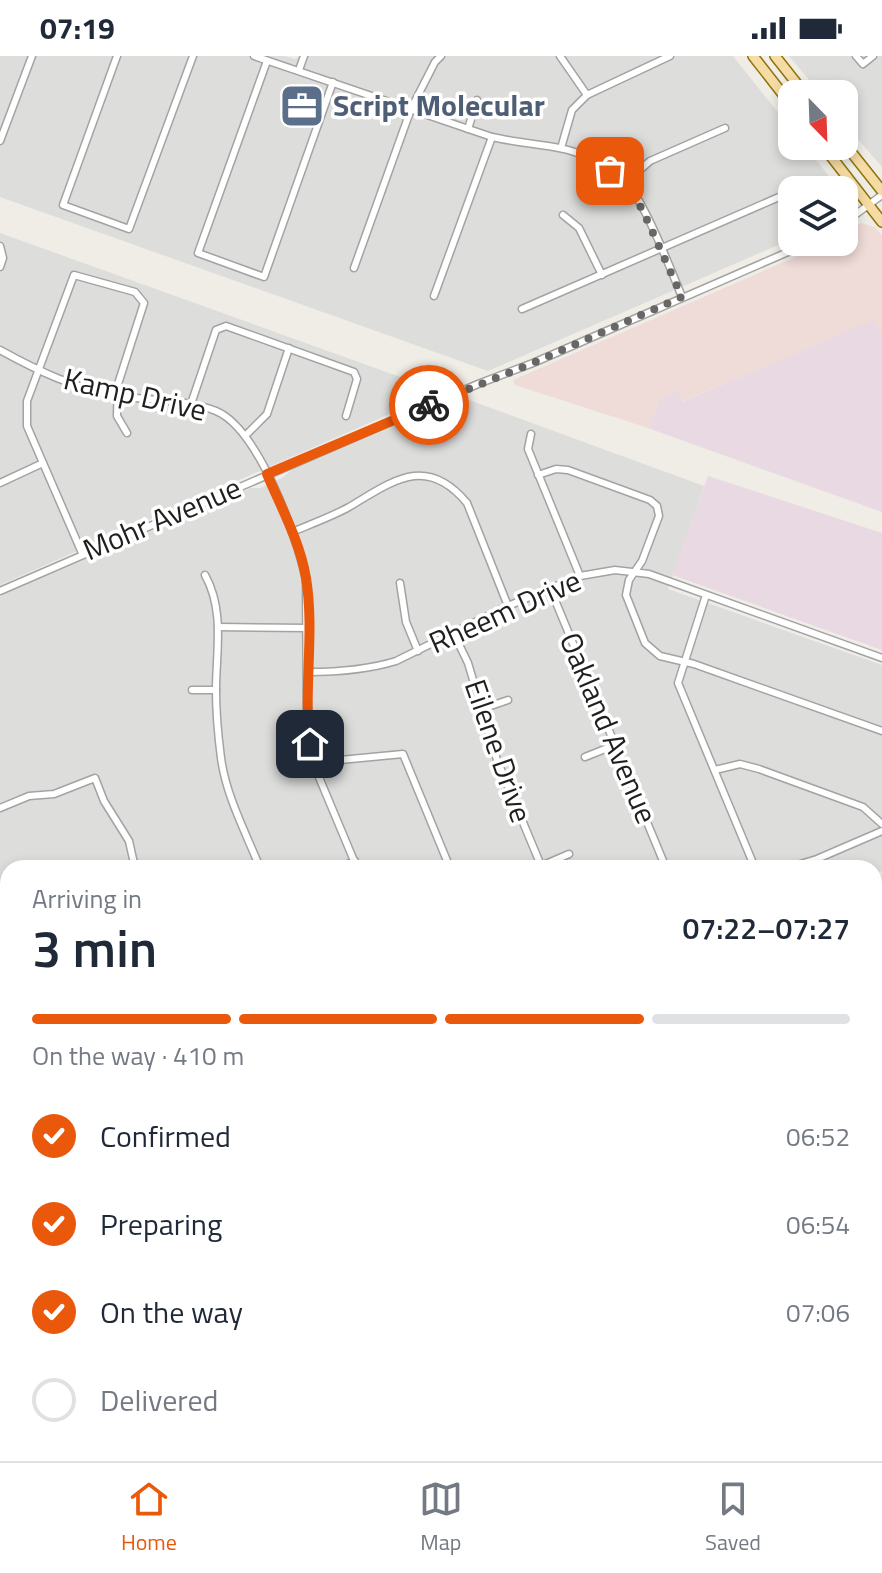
<!DOCTYPE html>
<meta charset="utf-8">
<style>
body{margin:0;font-family:"Titillium Web",sans-serif;background:#f6f6f7;color:#1f2937;height:100vh;display:flex;flex-direction:column;font-size:30px;white-space:nowrap}
*{box-sizing:border-box;margin:0}
p{font-size:26px;color:#747a83}
.icon{flex:none;width:44px;height:44px;fill:none;stroke:currentColor;stroke-width:2;stroke-linecap:round;stroke-linejoin:round}
.map{position:relative;flex:1;overflow:hidden}
.sheet{position:absolute;left:0px;top:804px;width:882px;height:602px;display:flex;flex-direction:column;background:#fff;border-radius:24px 24px 0 0;box-shadow:0 4px 12px #0003}
.sheet>*{flex:none}
.needle{width:52px;rotate:157deg}
.buttons{position:absolute;left:778px;top:24px;display:grid;gap:16px}
.buttons a{display:grid;place-items:center;width:80px;height:80px;border-radius:16px;background:#fff;box-shadow:0 4px 12px #0003;font-size:40px}
.pin{position:absolute;display:grid;place-items:center;width:68px;height:68px;color:#fff;margin:-34px;border-radius:16px;box-shadow:0 4px 12px #0006}
.courier{position:absolute;display:grid;place-items:center;width:80px;height:80px;margin:-40px;border:6px solid #ea580c;border-radius:50%;background:#fff;color:#222;box-shadow:0 2px 10px #0007}
.summary em{font-style:normal;font-weight:600}
.summary div{display:flex;flex-direction:column-reverse}
.summary{display:flex;align-items:center;justify-content:space-between;height:136px;padding:0 32px}
h1{font-size:52px;font-weight:600;line-height:60px}
.bar{display:grid;grid-template-columns:repeat(4,1fr);gap:12px 8px;align-content:center;height:96px;padding:0 32px}
.bar i{height:10px;border-radius:6px;background:#e0e1e3}
.bar .active{background:#ea580c}
.bar p{grid-column:span 4}
ol{padding:0 32px;list-style:none}
li{display:flex;align-items:center;gap:24px;height:88px}
li p{margin-inline-start:auto}
li .icon{padding:8px;border-radius:50%;background:#ea580c;color:#fff;stroke-width:4}
li:last-child{color:#747a83}
li i{width:44px;height:44px;border:4px solid #e0e1e3;border-radius:50%}
.status{display:flex;justify-content:space-between;align-items:center;height:56px;padding:0 40px;background:#fff;direction:ltr}
.status svg{height:22px;fill:currentColor}
.tab-bar{display:flex;justify-content:space-around;align-items:center;height:112px;border-top:2px solid #e0e1e3;background:#fff;font-size:22px;color:#747a83}
.tab-bar a{display:grid;justify-items:center;gap:4px}
.tab-bar .active{color:#ea580c}
.map>svg:first-child{display:block}
</style>
<div class="status"><b>07:19</b><svg viewBox="0 0 49 12"><path d="M0 12V9h3v3zM5 12V6h3v6zM10 12V3h3v9zM15 12V0h3v12zM26 1h20v11H26zM47 4h2v5h-2z"/></svg></div>
<div class="map">
<svg width="882" height="1405" viewBox="0 0 882 1405">
<rect width="100%" height="100%" fill="#efede6"/>
<!-- residential -->
<g fill="#dddddc">
<polygon points="0,0 285,0 295,3 300,0 733,0 792,74 792,90 805,90 840,134 792,134 792,183 488,315 0,141"/>
<polygon points="789,0 882,0 882,111 844,67 844,38 821,38"/>
<polygon points="0,177 403,322 394,356 0,529"/>
<polygon points="461,341 704,430 668,533 882,609 882,815 874,818 874,812 8,812 8,1398 630,1398 628,1405 0,1405 0,540 251,432 260,432 282,422 293,413"/>
<polygon points="882,1022 882,1372 874,1379 874,1031"/>
<polygon points="664,1398 855,1398 848,1405 662,1405"/>
</g>
<!-- commercial -->
<polygon fill="#efdbd7" points="861,167 875,171 882,180 882,277 872,265 681,346 677,336 660,343 648,372 515,329 513,324 830,186 844,186 844,178"/>
<!-- industrial -->
<g fill="#e8d9e3">
<polygon points="873,264 882,277 882,456 648,372 660,343 677,335 682,346"/>
<polygon points="708,420 882,477 882,594 672,519"/>
</g>
<g fill="none" stroke-linecap="round" stroke-linejoin="round">
<!-- street casing -->
<g stroke="#a3a3a3" stroke-width="9">
<g id="street">
<polyline points="117,0 63,149 129,173 193,0"/>
<path d="M 254,0 L 492,81 C 514,86 537,88 559,92 C 581,96 609,109 625,125 C 644,144 671,214 682,241"/>
<polyline points="560,0 587,39"/>
<polyline points="856,0 863,8 873,0"/>
<polyline points="267,5 198,197 264,221 333,26"/>
<polyline points="299,14 304,0"/>
<polyline points="468,73 477,44"/>
<polyline points="0,85 32,0"/>
<polyline points="561,92 572,54 587,39 670,0"/>
<polyline points="626,126 650,105 725,72"/>
<polyline points="563,159 579,172 602,219"/>
<polyline points="844,167 882,139"/>
<polyline points="0,190 3,202 0,211"/>
<polyline points="354,212 411,53 435,6 441,0"/>
<polyline points="434,240 492,81"/>
<polyline points="522,253 779,141"/>
<path d="M 0,294 C 38,315 76,333 119,340 C 151,345 186,343 216,355 C 259,373 297,481 306,524 L 307,662 L 310,688 L 316,714 L 357,812"/>
<polyline points="191,348 216,274 226,270 354,316 357,323 346,360"/>
<polyline points="531,378 528,393 580,520"/>
<polyline points="246,379 267,358 289,292"/>
<polyline points="538,419 556,413 568,414 650,444 657,450 659,460 642,505 629,524 626,539 645,587 660,600 694,608 882,675"/>
<polyline points="0,427 43,407"/>
<path d="M 292,476 C 311,468 331,461 349,451 C 393,425 426,398 467,447 L 508,550"/>
<polyline points="82,497 27,370 27,345 74,219 135,236 144,247 118,328 117,360 127,377"/>
<path d="M 205,519 C 225,555 216,595 216,634 C 216,656 218,679 221,702 C 226,740 246,777 260,812"/>
<polyline points="400,527 406,566 418,595"/>
<polyline points="550,532 666,812"/>
<polyline points="0,535 478,328 533,307 811,186"/>
<polyline points="706,539 678,627 755,812"/>
<polyline points="218,571 308,572"/>
<polyline points="454,578 468,607 497,704 542,812"/>
<path d="M 308,616 C 339,616 367,614 396,605 L 508,550 L 580,520 L 615,514 L 649,518 L 882,602"/>
<polyline points="192,634 216,634"/>
<polyline points="482,653 508,644"/>
<polyline points="585,701 615,689"/>
<polyline points="316,714 340,704 403,698 450,812"/>
<polyline points="715,714 740,708 759,713 863,751 882,768"/>
<polyline points="0,752 29,740 54,738 95,722 104,745 129,785 135,812"/>
<polyline points="541,810 569,798"/>
<polyline points="338,812 355,805"/>
<polyline points="787,812 817,803 882,775"/>
<polyline points="0,956 8,955"/>
<polyline points="874,1254 882,1273"/>
<polyline points="0,1374 8,1370"/>
<polyline points="0,1394 4,1405"/>
<polyline points="402,1398 405,1405"/>
<polyline points="483,1398 484,1405"/>
<polyline points="260,1405 276,1398"/>
<polyline points="580,1405 582,1398"/>
<polyline points="783,1405 798,1398"/>
</g>
</g>
<!-- secondary casing -->
<g stroke="#5a700d" stroke-width="11">
<g id="secondary">
<polyline points="874,996 882,989"/>
<polyline points="874,1020 882,1011"/>
<polyline points="637,1405 639,1398"/>
<polyline points="654,1405 656,1398"/>
<polyline points="712,1405 714,1398"/>
</g>
</g>
<!-- primary casing -->
<g stroke="#90740b" stroke-width="12">
<g id="primary">
<polyline points="753,0 792,50"/>
<polyline points="775,0 805,38"/>
<polyline points="844,87 882,135"/>
<polyline points="823,90 882,166"/>
</g>
</g>
<!-- street -->
<use href="#street" stroke="#fff" stroke-width="6"/>
<!-- secondary -->
<use href="#secondary" stroke="#ecf5bf" stroke-width="8"/>
<!-- primary -->
<use href="#primary" stroke="#f5dca5" stroke-width="9"/>
</g>
<g fill="none" stroke-linecap="round" stroke-linejoin="round">
<!-- done -->
<polyline stroke="#686765" stroke-width="8" stroke-dasharray="0 14.4" points="429,349 533,307 682,241 643,155 626,126 610,115"/>
<!-- route -->
<path stroke="#ea580c" stroke-width="10" d="M 310,688 C 303,634 315,577 306,522 C 300,486 281,451 267,418 L 429,349"/>
</g>
<!-- icons -->
<defs>
<g id="office-square" transform="scale(2.3)"><rect x="-9" y="-9" width="18" height="18" rx="4" fill="#5c6f8a" stroke="#fff"/><path d="M-6-3h4V-5.5h4V-3h4V5H-6ZM-1-4.5V-3h2v-1.5ZM-6 0V1H6V0Z" fill="#fff"/></g>
</defs>
<g fill-rule="evenodd">
<use href="#office-square" x="302" y="50"/>
</g>
<g text-anchor="middle" stroke-width="7" stroke-linejoin="round" paint-order="stroke">
<!-- service labels -->
<g font-size="30" font-weight="bold" fill="#4e5e75" stroke="#fff" text-anchor="start">
<text x="333" y="60">Script Molecular</text>
</g>
<!-- street labels -->
<g font-size="30" fill="#1f1f1f" stroke="#fff">
<text transform="translate(135 339) rotate(13)" y="10">Kamp Drive</text>
<text transform="translate(162 463) rotate(-23)" y="10">Mohr Avenue</text>
<text transform="translate(505 556) rotate(-24)" y="10">Rheem Drive</text>
<text transform="translate(608 672) rotate(67)" y="10">Oakland Avenue</text>
<text transform="translate(498 695) rotate(71)" y="10">Eilene Drive</text>
</g>
</g>
</svg>
<div class="buttons">
<a><svg class="needle" viewBox="-14 -14 28 28"><path d="M0-13l5 13h-10z" fill="#e53935"/><path d="M0 13l5-13h-10z" fill="#747a83"/></svg></a>
<a><svg class="icon" aria-label="layers" viewBox="0 0 24 24"><path d="M12 4l9 5-9 5-9-5zM3 14l9 5 9-5"/></svg></a>
</div>
<div class="pin" style="left:610px;top:115px;background:#ea580c"><svg class="icon" aria-label="bag" viewBox="0 0 24 24"><path d="M5 8h14l-1 12H6zM9 8a3 3 0 0 1 6 0"/></svg></div>
<div class="pin" style="left:310px;top:688px;background:#1f2937"><svg class="icon" aria-label="home" viewBox="0 0 24 24"><path d="M3 11l9-7 9 7M6 9v11h12V9"/></svg></div>
<div class="courier" style="left:429px;top:349px"><svg class="icon" aria-label="bike" viewBox="0 0 24 24"><circle cx="6" cy="16" r="4"/><circle cx="18" cy="16" r="4"/><path d="M6 16l4-8h5l3 8M10 8l3 8H6M13 5h3"/></svg></div>
<section class="sheet">
<div class="summary"><div><h1>3 min</h1><p>Arriving in</p></div><em>07:22–07:27</em></div>
<div class="bar"><i class="active"></i><i class="active"></i><i class="active"></i><i></i><p>On the way · 410 m</p></div>
<ol>
<li><svg class="icon" aria-label="check" viewBox="0 0 24 24"><path d="M5 12l5 5 9-10"/></svg>Confirmed<p>06:52</p></li>
<li><svg class="icon" aria-label="check" viewBox="0 0 24 24"><path d="M5 12l5 5 9-10"/></svg>Preparing<p>06:54</p></li>
<li><svg class="icon" aria-label="check" viewBox="0 0 24 24"><path d="M5 12l5 5 9-10"/></svg>On the way<p>07:06</p></li>
<li><i></i>Delivered</li>
</ol>
</section>
</div>
<nav class="tab-bar">
<a class="active"><svg class="icon" aria-label="home" viewBox="0 0 24 24"><path d="M3 11l9-7 9 7M6 9v11h12V9"/></svg>Home</a>
<a><svg class="icon" aria-label="map" viewBox="0 0 24 24"><path d="M3 6l6-2 6 2 6-2v14l-6 2-6-2-6 2zM9 4v14M15 6v14"/></svg>Map</a>
<a><svg class="icon" aria-label="saved" viewBox="0 0 24 24"><path d="M7 4h10v16l-5-4-5 4z"/></svg>Saved</a>
</nav>
